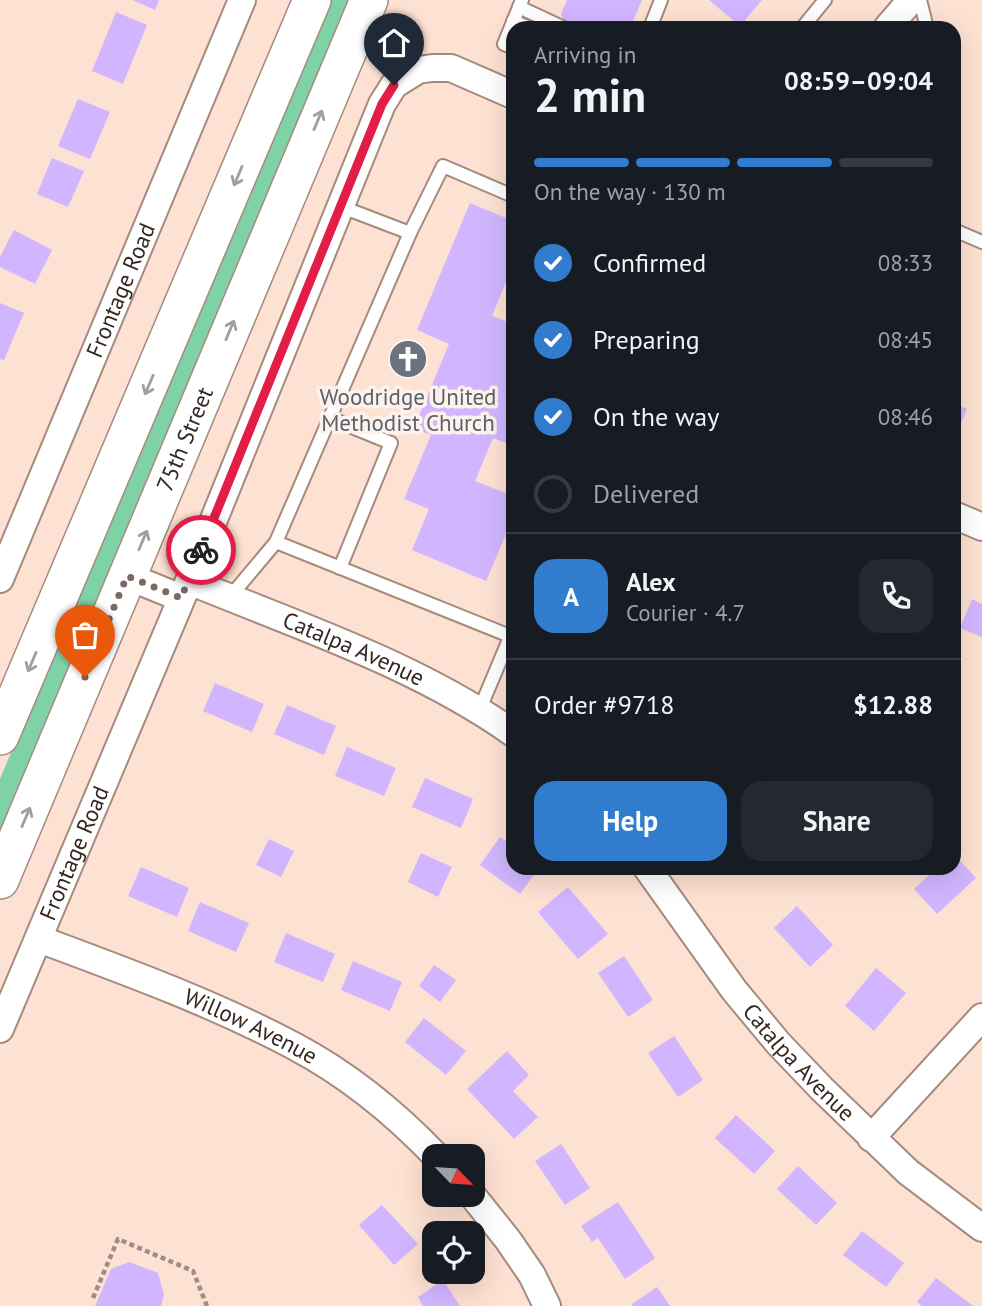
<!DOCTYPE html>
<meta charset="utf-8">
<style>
body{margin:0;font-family:"PT Sans",sans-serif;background:#242831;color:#f1f3f6;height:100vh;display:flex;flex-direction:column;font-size:26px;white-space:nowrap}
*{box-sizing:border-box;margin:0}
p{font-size:23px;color:#9ea1a6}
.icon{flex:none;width:38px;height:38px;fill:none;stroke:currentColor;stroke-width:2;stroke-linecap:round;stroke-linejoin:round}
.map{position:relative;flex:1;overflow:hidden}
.sheet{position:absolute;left:506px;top:21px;width:455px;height:854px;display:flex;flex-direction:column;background:#171b24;border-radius:21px;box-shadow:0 7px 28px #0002}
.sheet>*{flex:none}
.needle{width:46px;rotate:115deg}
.fabs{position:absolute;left:422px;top:1144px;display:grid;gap:14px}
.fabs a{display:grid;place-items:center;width:63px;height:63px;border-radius:14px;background:#171b24;box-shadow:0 7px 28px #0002;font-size:35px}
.pin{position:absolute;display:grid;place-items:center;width:60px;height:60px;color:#fff;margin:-72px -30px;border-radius:50% 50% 50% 0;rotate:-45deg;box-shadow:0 0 7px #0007}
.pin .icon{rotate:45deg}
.courier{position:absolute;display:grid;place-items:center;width:70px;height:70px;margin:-35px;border:5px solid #e11d48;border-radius:50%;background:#fff;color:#222;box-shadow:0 2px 9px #0007}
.overview em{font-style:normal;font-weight:700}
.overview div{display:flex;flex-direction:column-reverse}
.overview{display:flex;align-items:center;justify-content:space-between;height:119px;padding:0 28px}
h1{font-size:46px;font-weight:700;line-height:52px}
.bar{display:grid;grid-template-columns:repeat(4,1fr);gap:10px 7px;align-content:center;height:84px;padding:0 28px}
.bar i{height:9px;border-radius:5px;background:#363941}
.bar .active{background:#317ccd}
.bar p{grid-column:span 4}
.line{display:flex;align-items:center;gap:18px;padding:0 28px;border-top:2px solid #363941}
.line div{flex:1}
.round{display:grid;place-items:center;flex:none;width:74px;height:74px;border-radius:21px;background:#242831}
ol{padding:0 28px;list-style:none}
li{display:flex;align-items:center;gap:21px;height:77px}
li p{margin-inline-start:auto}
li .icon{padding:7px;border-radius:50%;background:#317ccd;color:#fff;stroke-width:4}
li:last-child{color:#9ea1a6}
li i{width:38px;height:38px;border:4px solid #363941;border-radius:50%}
.primary-button{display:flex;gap:14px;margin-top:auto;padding:14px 28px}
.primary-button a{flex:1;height:80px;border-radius:21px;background:#317ccd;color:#fff;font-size:28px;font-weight:700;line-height:80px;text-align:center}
.primary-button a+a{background:#242831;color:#f1f3f6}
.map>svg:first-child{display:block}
</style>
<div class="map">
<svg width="982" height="1306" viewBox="0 0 982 1306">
<rect width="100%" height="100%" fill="#fde1d2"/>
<!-- green -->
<polygon fill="#7fd1a6" points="326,0 350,0 0,837 0,779"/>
<!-- building -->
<g fill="#d1b6ff">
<polygon points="133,0 159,0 155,10"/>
<polygon points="567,0 642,0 630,28 570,28 566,26 561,14"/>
<polygon points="709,0 762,0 740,26"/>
<polygon points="116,12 147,25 123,84 92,71"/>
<polygon points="78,99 110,112 90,159 58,146"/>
<polygon points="52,158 84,171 68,207 37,194"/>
<polygon points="470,203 513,221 513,265 492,316 513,324 513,446 493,438 475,481 513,496 513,518 486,581 412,550 429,509 404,499 431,435 414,428 449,344 417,330"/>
<polygon points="14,230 52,250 35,284 0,267 0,257"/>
<polygon points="0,303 24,313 4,360 0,359"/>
<polygon points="954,403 967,409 954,440"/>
<polygon points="972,599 982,604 982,637 960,628"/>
<polygon points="215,683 264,704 252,732 203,711"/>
<polygon points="287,705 336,726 324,755 274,734"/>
<polygon points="347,747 396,768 384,796 335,776"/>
<polygon points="425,778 473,799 461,828 412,807"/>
<polygon points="500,837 513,846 513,868 539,868 520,894 480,865"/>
<polygon points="269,839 294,851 281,877 256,865"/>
<polygon points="421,853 452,867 438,897 408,882"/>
<polygon points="954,854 976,878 937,914 914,889 937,868 954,868"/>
<polygon points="141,867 189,888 177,917 128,896"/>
<polygon points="568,887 608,934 578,959 538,912"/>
<polygon points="200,902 249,923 236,952 188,931"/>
<polygon points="797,906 833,945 810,967 774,928"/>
<polygon points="286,933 335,954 323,982 274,962"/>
<polygon points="624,956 653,1000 628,1017 598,973"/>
<polygon points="353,961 402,982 390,1011 341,990"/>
<polygon points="434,965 456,980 440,1002 419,986"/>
<polygon points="876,968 906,993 874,1031 845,1006"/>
<polygon points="424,1018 466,1051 446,1075 405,1042"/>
<polygon points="674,1036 703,1080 678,1097 648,1053"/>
<polygon points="507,1051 529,1075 513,1091 538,1117 514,1139 467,1089"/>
<polygon points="736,1115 775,1151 754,1174 715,1138"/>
<polygon points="561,1144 590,1188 565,1205 535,1161"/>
<polygon points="798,1166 837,1203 816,1225 777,1189"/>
<polygon points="618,1202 655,1258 625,1279 598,1238 592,1242 581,1226"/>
<polygon points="382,1205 418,1244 394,1265 359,1225"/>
<polygon points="862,1231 904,1263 886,1287 843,1255"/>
<polygon points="129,1262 158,1273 164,1295 161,1306 95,1306 111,1269"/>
<polygon points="936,1278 973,1306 922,1306 917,1302"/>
<polygon points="443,1280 460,1306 423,1306 418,1297"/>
<polygon points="657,1287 670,1306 633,1306 632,1304"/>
</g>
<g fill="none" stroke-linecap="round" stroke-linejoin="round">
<!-- service casing -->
<g stroke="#a58b7e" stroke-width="16">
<g id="service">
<polyline points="920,0 927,28"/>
<polyline points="519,7 564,28"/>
<polyline points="513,21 530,28"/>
<polyline points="650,28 661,0"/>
<polyline points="802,28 825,0"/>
<polyline points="513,48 504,44 522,0"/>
<polyline points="342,207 410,233 443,166 513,196"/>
<polyline points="954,230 982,242"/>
<polyline points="330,418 391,443 340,568"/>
<polyline points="276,542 410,233"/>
<polyline points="229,598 276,542 510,636"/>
<polyline points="479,711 513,630"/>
</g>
</g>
<!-- minor casing -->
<g stroke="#a58b7e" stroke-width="30">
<g id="minor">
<polyline points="887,28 911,0"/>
<polyline points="954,515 982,527"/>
<polyline points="127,576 181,598"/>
<path id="s1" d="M 0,579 L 242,0"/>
<path id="s2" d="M 189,581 C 298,626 415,664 513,733"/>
<path id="s3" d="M 647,868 L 734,990 L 778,1043 L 822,1089 L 908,1172 L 982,1228"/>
<path id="s4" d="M 39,939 C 125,971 213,1003 294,1046 C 347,1074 396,1114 437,1157"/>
<path id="s5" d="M 0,1029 L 189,581 L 382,104 L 394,85 L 418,70 L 432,68 L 451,68 L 513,95"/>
<polyline points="871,1138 982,1017"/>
<polyline points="472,1195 508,1240 532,1275 547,1306"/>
</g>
</g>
<!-- secondary casing -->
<g stroke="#a58b7e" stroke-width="40">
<g id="secondary">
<polyline points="0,736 312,0"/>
<path id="s6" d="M 0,880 L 369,0"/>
</g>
</g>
<!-- path -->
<polyline stroke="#a08c81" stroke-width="4.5" stroke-dasharray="5 3.5" stroke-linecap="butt" points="93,1298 118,1239 193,1271 207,1306"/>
<!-- service -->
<use href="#service" stroke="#fff" stroke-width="12"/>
<!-- minor -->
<use href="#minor" stroke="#fff" stroke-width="26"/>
<!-- secondary -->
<use href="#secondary" stroke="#fff" stroke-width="37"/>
</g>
<!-- one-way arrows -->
<defs><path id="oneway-shaft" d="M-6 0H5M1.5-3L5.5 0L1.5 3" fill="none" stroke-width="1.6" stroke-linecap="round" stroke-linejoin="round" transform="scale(1.75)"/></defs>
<g stroke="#a39e9c">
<use href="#oneway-shaft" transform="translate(318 120) rotate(-67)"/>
<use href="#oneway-shaft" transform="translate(238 176) rotate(113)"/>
<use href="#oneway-shaft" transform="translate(230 330) rotate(-67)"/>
<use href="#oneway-shaft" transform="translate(149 385) rotate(113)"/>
<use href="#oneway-shaft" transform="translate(143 540) rotate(-67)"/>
<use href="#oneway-shaft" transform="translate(32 662) rotate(113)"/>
<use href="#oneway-shaft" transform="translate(26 817) rotate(-67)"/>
</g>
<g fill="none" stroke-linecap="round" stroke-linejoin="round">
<!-- done -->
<polyline stroke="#7a6960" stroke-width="7" stroke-dasharray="0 12.6" points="85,677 127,576 181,598 201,550"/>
<!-- route -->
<polyline stroke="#e11d48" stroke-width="9" points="201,550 382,104 394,85"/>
</g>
<!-- icons -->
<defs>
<g id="church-disc" transform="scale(2.0125)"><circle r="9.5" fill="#6b7280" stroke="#fef2ec"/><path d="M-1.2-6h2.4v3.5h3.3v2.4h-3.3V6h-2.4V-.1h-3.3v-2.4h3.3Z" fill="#fff"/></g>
</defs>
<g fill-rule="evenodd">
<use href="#church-disc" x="408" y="359"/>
</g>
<g text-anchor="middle" stroke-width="7" stroke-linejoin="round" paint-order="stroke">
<!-- street labels -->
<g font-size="23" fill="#332823" stroke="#fef2ec">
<text dy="8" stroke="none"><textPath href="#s1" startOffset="313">Frontage Road</textPath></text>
<text dy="8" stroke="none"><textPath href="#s6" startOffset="478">75th Street</textPath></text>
<text dy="8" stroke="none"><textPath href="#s2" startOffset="178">Catalpa Avenue</textPath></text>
<text dy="8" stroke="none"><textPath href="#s5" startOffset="191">Frontage Road</textPath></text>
<text dy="8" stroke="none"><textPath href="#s4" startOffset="229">Willow Avenue</textPath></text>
<text dy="8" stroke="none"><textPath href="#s3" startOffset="247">Catalpa Avenue</textPath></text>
</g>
<!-- worship labels -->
<g font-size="23" fill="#5b616d" stroke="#fef2ec">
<text x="408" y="405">Woodridge United<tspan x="408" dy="26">Methodist Church</tspan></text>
</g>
</g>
</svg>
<div class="fabs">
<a><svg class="needle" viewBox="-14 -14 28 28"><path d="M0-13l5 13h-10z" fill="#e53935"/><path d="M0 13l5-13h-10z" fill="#9ea1a6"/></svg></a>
<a><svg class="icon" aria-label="locate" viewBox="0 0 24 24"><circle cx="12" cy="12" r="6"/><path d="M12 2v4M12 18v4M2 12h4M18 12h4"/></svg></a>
</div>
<div class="pin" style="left:85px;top:677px;background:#ea580c"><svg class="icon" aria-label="bag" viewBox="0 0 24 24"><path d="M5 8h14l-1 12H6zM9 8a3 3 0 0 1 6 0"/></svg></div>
<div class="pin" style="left:394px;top:85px;background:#1f2937"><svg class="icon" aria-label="home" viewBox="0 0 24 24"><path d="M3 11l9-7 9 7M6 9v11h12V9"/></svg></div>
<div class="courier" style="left:201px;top:550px"><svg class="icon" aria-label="bike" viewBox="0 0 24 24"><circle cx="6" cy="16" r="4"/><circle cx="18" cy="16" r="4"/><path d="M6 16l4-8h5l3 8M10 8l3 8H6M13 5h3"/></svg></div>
<section class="sheet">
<div class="overview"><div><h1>2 min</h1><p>Arriving in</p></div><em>08:59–09:04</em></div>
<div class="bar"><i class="active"></i><i class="active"></i><i class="active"></i><i></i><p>On the way · 130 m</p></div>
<ol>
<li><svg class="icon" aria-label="check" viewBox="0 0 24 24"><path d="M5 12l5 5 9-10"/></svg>Confirmed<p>08:33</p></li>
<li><svg class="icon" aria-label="check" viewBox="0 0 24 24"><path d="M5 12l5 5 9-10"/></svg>Preparing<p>08:45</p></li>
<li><svg class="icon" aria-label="check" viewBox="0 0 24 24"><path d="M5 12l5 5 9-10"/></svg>On the way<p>08:46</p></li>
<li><i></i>Delivered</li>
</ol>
<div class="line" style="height:126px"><b class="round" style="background:#317ccd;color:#fff">A</b><div><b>Alex</b><p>Courier · 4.7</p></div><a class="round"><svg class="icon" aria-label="phone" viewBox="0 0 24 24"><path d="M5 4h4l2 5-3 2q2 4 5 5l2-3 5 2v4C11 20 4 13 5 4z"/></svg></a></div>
<div class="line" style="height:91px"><div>Order #9718</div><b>$12.88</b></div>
<div class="primary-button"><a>Help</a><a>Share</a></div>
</section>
</div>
